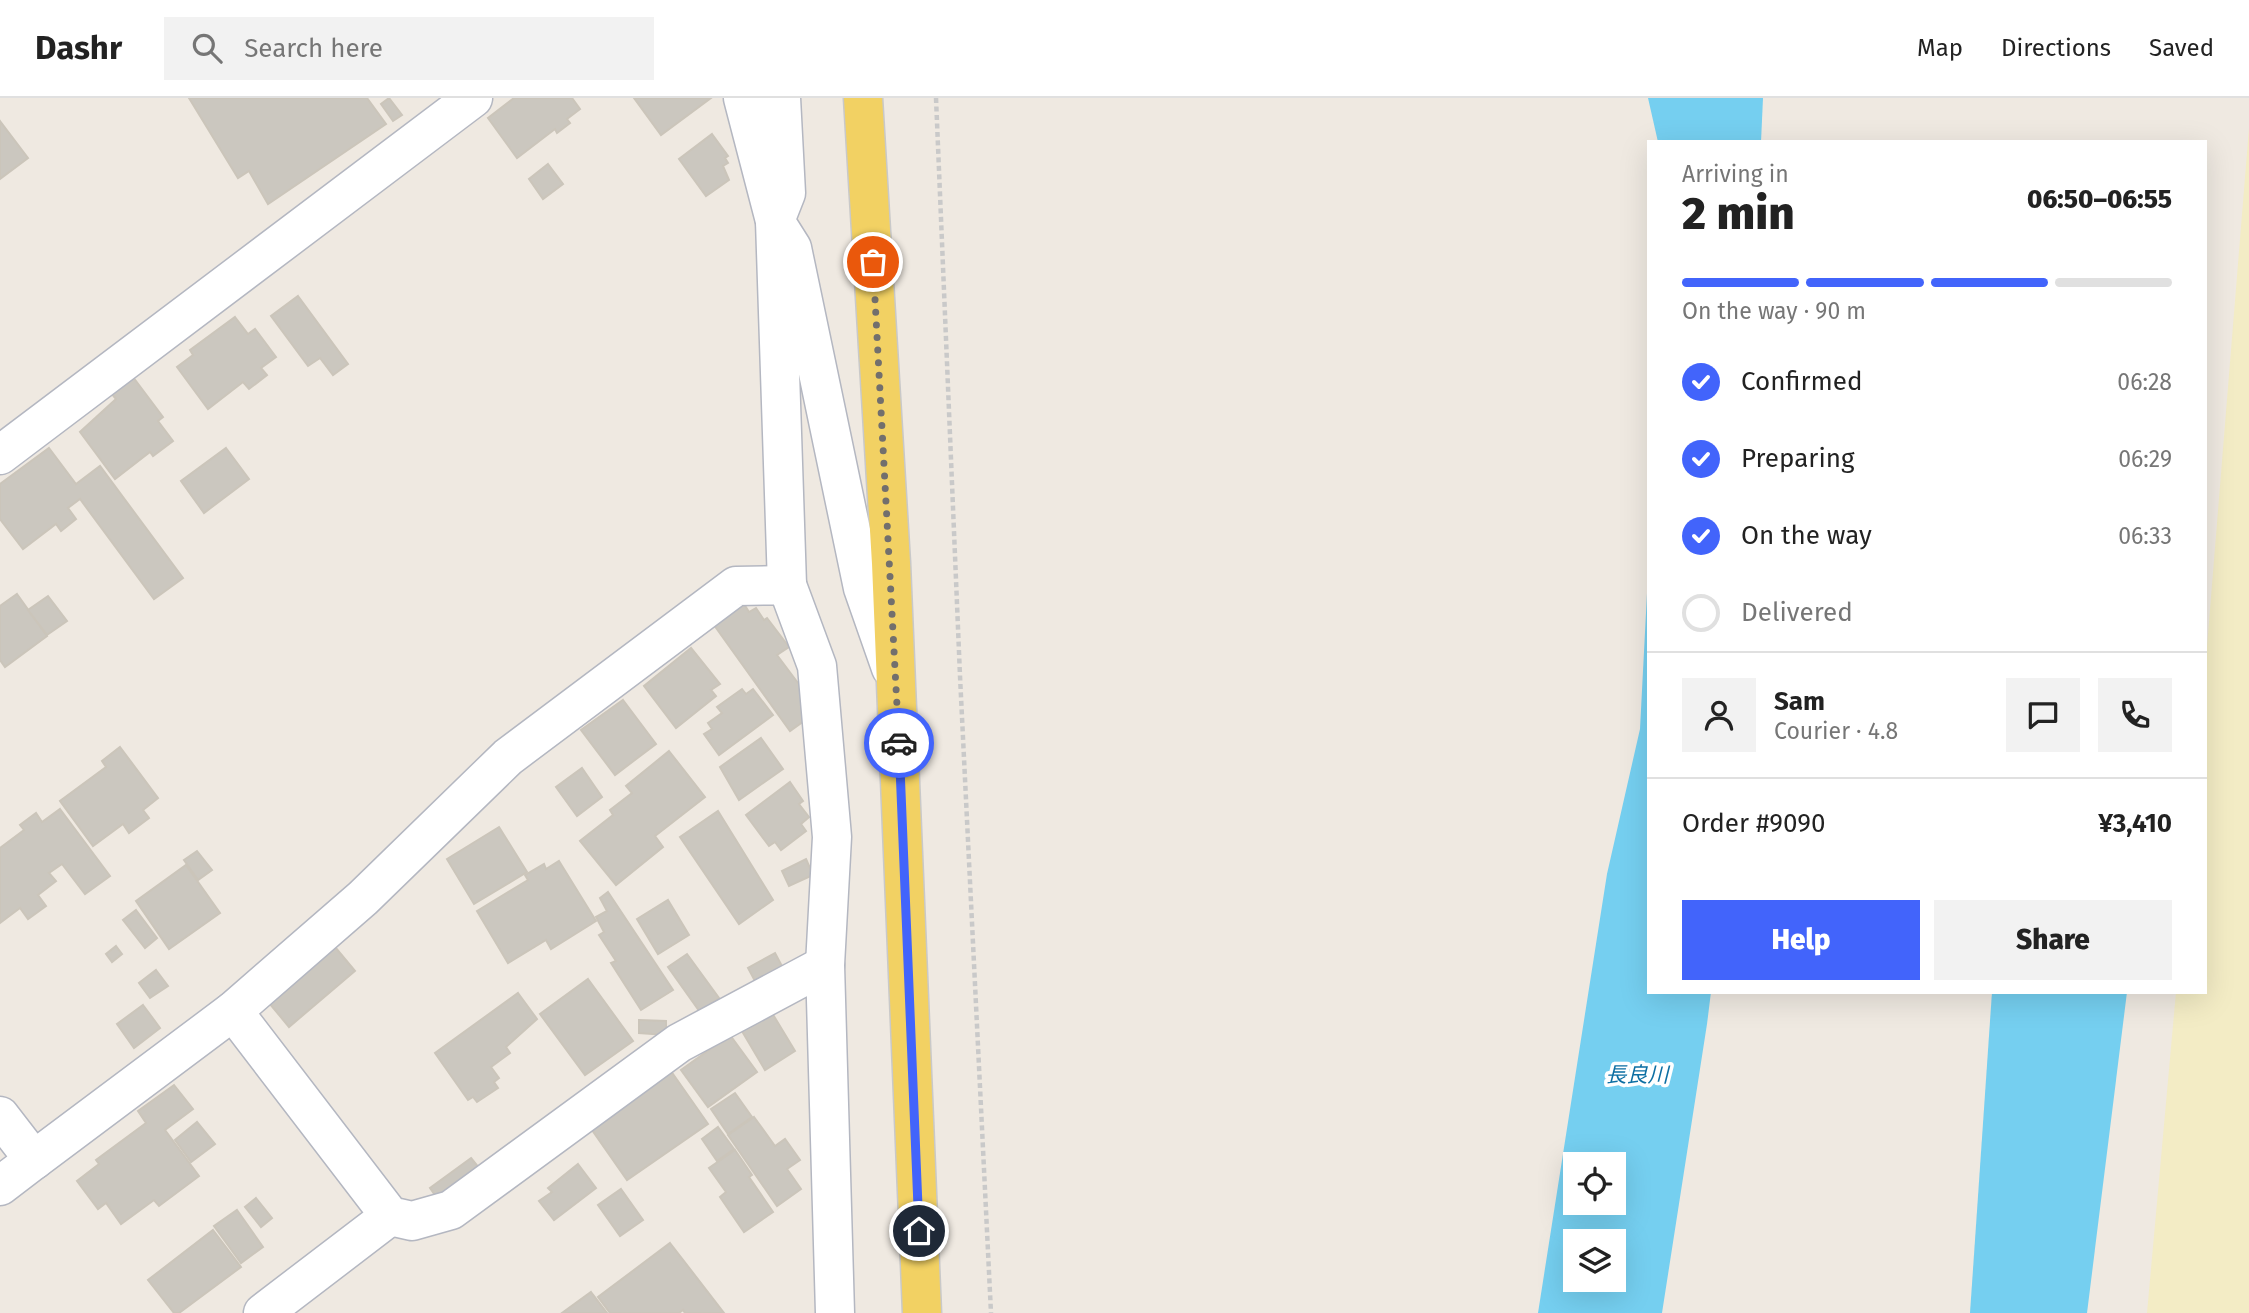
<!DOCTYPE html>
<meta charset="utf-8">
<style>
body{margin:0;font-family:"Fira Sans","Noto Sans JP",sans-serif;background:#f2f2f2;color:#222;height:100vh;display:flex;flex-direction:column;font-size:26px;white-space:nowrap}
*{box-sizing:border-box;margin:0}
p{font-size:23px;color:#767676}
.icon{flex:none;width:38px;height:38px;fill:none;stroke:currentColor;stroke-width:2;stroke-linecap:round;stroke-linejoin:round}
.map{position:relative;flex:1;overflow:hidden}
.panel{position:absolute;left:1647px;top:42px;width:560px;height:854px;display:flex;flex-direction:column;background:#fff;border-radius:0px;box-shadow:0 7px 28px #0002}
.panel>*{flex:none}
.fabs{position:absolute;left:1563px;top:1054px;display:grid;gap:14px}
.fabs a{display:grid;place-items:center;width:63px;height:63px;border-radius:0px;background:#fff;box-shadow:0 7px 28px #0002;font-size:35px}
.pin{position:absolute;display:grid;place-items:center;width:60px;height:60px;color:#fff;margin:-30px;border:4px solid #fff;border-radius:50%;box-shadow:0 2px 7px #0007}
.courier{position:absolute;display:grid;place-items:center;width:70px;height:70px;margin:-35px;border:5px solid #4264fb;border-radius:50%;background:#fff;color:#222;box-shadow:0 2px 9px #0007}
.headline em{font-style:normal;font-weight:800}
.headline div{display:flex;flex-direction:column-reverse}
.headline{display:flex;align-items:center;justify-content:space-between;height:119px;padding:0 35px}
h1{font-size:46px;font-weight:800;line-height:52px}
.bar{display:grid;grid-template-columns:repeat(4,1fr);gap:10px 7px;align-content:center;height:84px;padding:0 35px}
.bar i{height:9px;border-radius:5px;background:#e0e0e0}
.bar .current{background:#4264fb}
.bar p{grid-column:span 4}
.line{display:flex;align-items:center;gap:18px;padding:0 35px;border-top:2px solid #e0e0e0}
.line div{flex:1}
.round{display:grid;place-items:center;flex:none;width:74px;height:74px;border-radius:0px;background:#f2f2f2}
ol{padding:0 35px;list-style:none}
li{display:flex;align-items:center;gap:21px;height:77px}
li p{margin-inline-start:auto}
li .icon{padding:7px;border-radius:50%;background:#4264fb;color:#fff;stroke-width:4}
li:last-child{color:#767676}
li i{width:38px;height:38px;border:4px solid #e0e0e0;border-radius:50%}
.action{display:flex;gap:14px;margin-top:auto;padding:14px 35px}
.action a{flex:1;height:80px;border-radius:0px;background:#4264fb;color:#fff;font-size:28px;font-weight:800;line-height:80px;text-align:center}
.action a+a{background:#f2f2f2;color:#222}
header{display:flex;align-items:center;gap:42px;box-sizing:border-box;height:98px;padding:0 35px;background:#fff;border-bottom:2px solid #e0e0e0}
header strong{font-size:33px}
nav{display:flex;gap:38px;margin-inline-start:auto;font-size:24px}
.search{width:490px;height:63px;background:#f2f2f2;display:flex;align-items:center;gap:18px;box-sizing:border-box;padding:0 24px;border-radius:0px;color:#767676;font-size:26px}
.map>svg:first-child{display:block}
</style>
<header>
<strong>Dashr</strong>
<div class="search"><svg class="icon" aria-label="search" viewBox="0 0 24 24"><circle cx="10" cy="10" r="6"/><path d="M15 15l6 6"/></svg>Search here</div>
<nav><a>Map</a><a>Directions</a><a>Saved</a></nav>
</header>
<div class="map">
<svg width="2249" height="1215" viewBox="0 0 2249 1215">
<rect width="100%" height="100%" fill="#efe9e1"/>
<!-- sand -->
<polygon fill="#f3ecc5" points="2249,30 2249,1215 2147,1215 2176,894 2205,894 2205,573"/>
<!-- water -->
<g fill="#75cff0" fill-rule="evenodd">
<polygon points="1648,0 1763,0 1761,44 1658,44"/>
<path d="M 1648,476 L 1648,894 L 1711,894 L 1707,926 L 1662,1215 L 1538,1215 L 1607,776 L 1640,631 ZM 1575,1066 L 1614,1066 L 1614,1104 L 1575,1104 ZM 1575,1143 L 1614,1143 L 1614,1181 L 1575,1181 Z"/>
<polygon points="1992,894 2127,894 2087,1215 1970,1215"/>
</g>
<!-- building -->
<g fill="#cbc7bf" stroke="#cbc5ba" stroke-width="2">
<polygon points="189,0 367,0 386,26 268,106 249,73 238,80"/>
<polygon points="389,0 402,17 393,23 381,6"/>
<polygon points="514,0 572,0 580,11 567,21 570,25 557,35 555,31 517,60 488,20"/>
<polygon points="634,0 711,0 661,37"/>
<polygon points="0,23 28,60 0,81"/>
<polygon points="712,36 728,58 725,60 728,65 723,68 729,82 706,98 679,61"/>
<polygon points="548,66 563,86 543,101 529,81"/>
<polygon points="298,198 348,266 333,277 320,260 308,268 271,218"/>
<polygon points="235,219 248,236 255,231 276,259 261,270 267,277 249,291 243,284 208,311 177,269 193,257 190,252"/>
<polygon points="133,279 163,319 158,323 173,343 153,358 150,354 115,381 80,334 116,301 111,295"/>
<polygon points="49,350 76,386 100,368 183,480 154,501 80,401 68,410 76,421 61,433 56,426 23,451 0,421 0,386"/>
<polygon points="226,350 249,381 204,415 181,383"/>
<polygon points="17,496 47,538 5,569 0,562 0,508"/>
<polygon points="48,498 67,523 47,537 28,512"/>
<polygon points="744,506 749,514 756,510 764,522 767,520 789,549 777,557 801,589 804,623 790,633 714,527"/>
<polygon points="691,550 720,586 711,592 716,598 676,630 644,588"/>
<polygon points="742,591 746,596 753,591 773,617 719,657 704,636 712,631 708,625 722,615 717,609"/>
<polygon points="623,602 656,646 615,677 581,632"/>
<polygon points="761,640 783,671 739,702 720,669"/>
<polygon points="120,649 158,700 143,712 149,720 129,735 123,726 93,748 60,703 106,669 102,663"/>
<polygon points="669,653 705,699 655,738 663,749 616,787 580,743 613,717 610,712 632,695 626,688"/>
<polygon points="582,670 602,699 577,718 556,689"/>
<polygon points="790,684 803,703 799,706 809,719 801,726 806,733 781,752 775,744 769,748 746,717"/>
<polygon points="60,711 110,778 85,796 62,766 49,775 56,783 38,797 46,808 28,821 20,810 0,825 0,750 24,732 20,727 36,715 42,724"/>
<polygon points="718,713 773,802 739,826 680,739"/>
<polygon points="499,729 527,774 474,806 447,761"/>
<polygon points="197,753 212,772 198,782 184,762"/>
<polygon points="806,761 813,777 789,788 782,773"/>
<polygon points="559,763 596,823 551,851 546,842 508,865 477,813 528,782 525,777 544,766 546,771"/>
<polygon points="186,767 220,815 169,851 136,803"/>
<polygon points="608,794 673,892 641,912 611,865 616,863 599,837 604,834 596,819 607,813 600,800"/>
<polygon points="668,802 689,837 658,856 637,821"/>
<polygon points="136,812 157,840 145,850 123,822"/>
<polygon points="116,848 122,856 112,864 106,856"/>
<polygon points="335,849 355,873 289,929 270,906"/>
<polygon points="775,855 783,870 756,885 748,870"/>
<polygon points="687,856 719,900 700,914 668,869"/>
<polygon points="156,872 168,888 150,900 139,885"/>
<polygon points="588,881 633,943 585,977 540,916"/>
<polygon points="518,895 537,921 506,949 510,955 491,969 499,980 494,984 498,990 477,1004 473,999 468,1002 435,955"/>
<polygon points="143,907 160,930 134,950 117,926"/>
<polygon points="769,910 795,953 765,972 739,928"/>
<polygon points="639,922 666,923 666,937 639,935"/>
<polygon points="730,937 757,974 708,1009 681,972"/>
<polygon points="666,966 708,1026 627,1082 592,1032 614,1017 608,1007"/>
<polygon points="174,987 193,1011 165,1032 199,1078 159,1108 154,1102 121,1126 106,1105 98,1111 77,1083 99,1066 96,1062 146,1025 138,1013"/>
<polygon points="735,995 752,1019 728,1036 711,1011"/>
<polygon points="754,1019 775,1048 785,1041 800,1062 787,1071 801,1091 777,1108 728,1037"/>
<polygon points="197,1024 215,1046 191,1064 175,1042"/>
<polygon points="718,1029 734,1051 717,1063 702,1041"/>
<polygon points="735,1052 752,1077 749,1079 773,1114 744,1134 720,1099 726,1094 709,1070"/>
<polygon points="471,1060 484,1076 442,1107 430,1090"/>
<polygon points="578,1066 596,1090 554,1122 539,1103 552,1094 548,1090"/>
<polygon points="621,1091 643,1122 620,1138 598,1107"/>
<polygon points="256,1100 272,1120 261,1129 245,1109"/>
<polygon points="237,1112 263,1149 241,1165 214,1128"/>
<polygon points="213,1132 241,1169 179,1215 174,1215 148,1182"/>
<polygon points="670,1145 724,1215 685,1215 683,1212 679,1215 610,1215 598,1199"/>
<polygon points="591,1194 607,1215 562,1215"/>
</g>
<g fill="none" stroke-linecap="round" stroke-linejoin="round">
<!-- minor casing -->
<g stroke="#b4b7c1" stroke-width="41">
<g id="minor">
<polyline points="743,0 775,123 787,487"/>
<polyline points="781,0 786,95 775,123 792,150 863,490 891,570"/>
<polyline points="0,357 473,0"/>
<polyline points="233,913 390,1118 412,1123 451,1112 679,945 825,867"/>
<polyline points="0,1018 34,1062 0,1088"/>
<polyline points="34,1062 233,913 363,800 508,659 736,488 787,487 817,568 832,739 825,867 835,1215"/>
<polyline points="263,1215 390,1118"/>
</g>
</g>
<!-- major casing -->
<g stroke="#c9c9c9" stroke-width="41">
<polyline id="major" points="863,0 891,465 922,1215"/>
</g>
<!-- path -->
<polyline stroke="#c9c9c9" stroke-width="4.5" stroke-dasharray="5 3.5" stroke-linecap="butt" points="936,0 960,578 991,1215"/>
<!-- minor -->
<use href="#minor" stroke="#fff" stroke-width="38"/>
<!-- major -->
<use href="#major" stroke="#f2d163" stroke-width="38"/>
</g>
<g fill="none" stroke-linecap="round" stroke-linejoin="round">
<!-- done -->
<polyline stroke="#726f6d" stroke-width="7" stroke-dasharray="0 12.6" points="873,164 899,645"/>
<!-- route -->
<polyline stroke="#4264fb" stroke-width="9" points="899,645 919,1133"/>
</g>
<g text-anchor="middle" stroke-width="7" stroke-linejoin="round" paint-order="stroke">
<!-- water labels -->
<g font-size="21" font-style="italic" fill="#0d6fa3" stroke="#fff">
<text x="1637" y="984">長良川</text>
</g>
</g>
</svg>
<div class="fabs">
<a><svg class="icon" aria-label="locate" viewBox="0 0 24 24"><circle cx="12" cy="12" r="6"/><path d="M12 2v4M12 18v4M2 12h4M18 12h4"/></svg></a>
<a><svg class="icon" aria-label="layers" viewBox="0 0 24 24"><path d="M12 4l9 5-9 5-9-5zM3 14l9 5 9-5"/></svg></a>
</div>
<div class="pin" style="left:873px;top:164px;background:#ea580c"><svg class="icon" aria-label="bag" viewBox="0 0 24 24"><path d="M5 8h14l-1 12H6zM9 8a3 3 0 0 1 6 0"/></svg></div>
<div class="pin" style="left:919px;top:1133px;background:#1f2937"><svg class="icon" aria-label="home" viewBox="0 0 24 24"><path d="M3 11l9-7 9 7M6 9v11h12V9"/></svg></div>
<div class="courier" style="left:899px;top:645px"><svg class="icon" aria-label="car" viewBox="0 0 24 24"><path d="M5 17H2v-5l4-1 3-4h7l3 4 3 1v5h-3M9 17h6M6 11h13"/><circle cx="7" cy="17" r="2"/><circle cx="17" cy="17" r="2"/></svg></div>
<section class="panel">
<div class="headline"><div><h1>2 min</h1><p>Arriving in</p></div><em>06:50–06:55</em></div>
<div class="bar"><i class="current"></i><i class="current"></i><i class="current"></i><i></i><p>On the way · 90 m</p></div>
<ol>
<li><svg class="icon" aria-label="check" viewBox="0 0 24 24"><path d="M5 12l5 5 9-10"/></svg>Confirmed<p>06:28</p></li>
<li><svg class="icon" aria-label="check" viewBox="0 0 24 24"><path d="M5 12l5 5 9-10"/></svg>Preparing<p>06:29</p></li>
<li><svg class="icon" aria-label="check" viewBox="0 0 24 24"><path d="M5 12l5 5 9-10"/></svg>On the way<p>06:33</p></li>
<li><i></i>Delivered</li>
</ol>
<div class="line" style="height:126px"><a class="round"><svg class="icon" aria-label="person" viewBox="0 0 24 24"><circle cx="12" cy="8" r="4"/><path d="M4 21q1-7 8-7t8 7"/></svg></a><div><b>Sam</b><p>Courier · 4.8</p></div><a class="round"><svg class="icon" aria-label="chat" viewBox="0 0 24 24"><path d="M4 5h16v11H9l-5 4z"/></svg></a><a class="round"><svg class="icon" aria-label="phone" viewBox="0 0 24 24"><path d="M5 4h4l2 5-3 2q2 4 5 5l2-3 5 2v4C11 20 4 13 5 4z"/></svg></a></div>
<div class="line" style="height:91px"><div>Order #9090</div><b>¥3,410</b></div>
<div class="action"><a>Help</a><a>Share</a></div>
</section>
</div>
